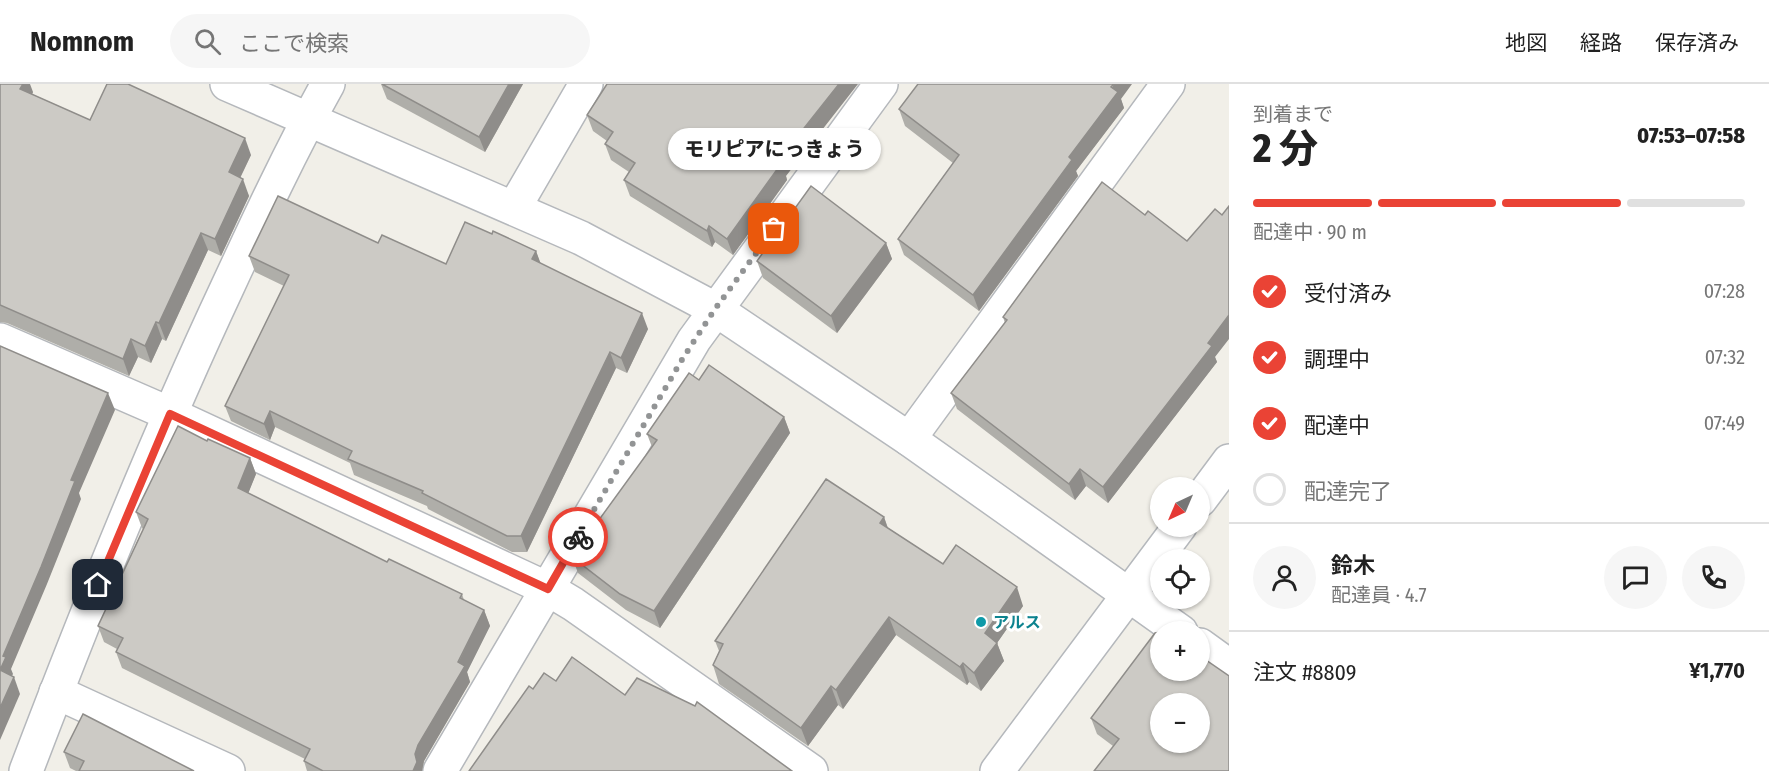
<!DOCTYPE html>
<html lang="ja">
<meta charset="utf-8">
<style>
body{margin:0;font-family:"Fira Sans Condensed","Noto Sans JP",sans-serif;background:#f6f6f6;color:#222;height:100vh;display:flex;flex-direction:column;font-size:22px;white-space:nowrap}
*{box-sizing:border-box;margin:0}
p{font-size:20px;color:#767676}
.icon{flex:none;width:33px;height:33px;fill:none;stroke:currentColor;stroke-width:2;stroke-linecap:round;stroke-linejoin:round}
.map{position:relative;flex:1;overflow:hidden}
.panel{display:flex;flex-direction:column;background:#fff;width:540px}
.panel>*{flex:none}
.needle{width:39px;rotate:224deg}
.buttons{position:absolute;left:1150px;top:393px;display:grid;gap:12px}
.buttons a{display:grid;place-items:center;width:60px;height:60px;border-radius:50%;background:#fff;box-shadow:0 2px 4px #0004;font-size:30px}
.pin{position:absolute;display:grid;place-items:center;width:51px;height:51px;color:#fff;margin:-26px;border-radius:12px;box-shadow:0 3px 9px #0006}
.courier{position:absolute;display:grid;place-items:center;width:60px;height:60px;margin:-30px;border:4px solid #ea4335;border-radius:50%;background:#fff;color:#222;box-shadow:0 2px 8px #0007}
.bubble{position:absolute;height:42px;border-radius:21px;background:#fff;box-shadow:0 2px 4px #0004;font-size:20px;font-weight:800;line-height:42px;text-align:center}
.head em{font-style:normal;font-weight:800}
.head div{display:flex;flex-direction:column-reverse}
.head{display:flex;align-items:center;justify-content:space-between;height:102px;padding:0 24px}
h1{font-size:39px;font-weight:800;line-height:45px}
.bar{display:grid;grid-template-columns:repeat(4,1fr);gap:9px 6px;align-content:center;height:72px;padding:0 24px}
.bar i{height:8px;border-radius:4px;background:#e0e0e0}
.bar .current{background:#ea4335}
.bar p{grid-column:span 4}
.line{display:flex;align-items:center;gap:15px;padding:0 24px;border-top:2px solid #e0e0e0}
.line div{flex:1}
.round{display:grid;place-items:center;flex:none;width:63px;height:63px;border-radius:32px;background:#f6f6f6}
ol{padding:0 24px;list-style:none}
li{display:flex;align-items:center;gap:18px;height:66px}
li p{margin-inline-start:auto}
li .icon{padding:6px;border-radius:50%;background:#ea4335;color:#fff;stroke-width:4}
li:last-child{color:#767676}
li i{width:33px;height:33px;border:3px solid #e0e0e0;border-radius:50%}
header{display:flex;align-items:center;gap:36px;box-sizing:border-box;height:84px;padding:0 30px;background:#fff;border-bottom:2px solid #e0e0e0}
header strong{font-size:28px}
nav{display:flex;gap:33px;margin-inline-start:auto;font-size:21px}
.search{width:420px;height:54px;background:#f6f6f6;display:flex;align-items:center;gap:15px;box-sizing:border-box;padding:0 21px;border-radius:33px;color:#767676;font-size:22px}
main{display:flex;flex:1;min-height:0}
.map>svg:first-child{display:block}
</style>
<header>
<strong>Nomnom</strong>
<div class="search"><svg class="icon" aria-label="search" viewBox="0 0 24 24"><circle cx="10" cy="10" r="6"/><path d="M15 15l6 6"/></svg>ここで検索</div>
<nav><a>地図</a><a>経路</a><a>保存済み</a></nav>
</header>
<main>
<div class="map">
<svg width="1229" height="687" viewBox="0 0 1229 687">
<rect width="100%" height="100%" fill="#f1efe8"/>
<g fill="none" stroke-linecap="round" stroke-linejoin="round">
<!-- minor casing -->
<g stroke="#b5b8bc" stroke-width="36">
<g id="minor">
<polyline points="514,124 586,0"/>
<polyline points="0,256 170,330 548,505 573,520 811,687"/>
<polyline points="909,355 1168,0"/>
<polyline points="1129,511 1181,548"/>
<polyline points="1200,561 1229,582"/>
<polyline points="56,608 228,687"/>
<path d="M 26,687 C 88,524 153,362 227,204 C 259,135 291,66 328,0"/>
<polyline points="440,687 694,256 881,0"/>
</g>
</g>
<!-- tertiary casing -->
<g stroke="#b5b8bc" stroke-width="36">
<g id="tertiary">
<polyline points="227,0 581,154 715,225 909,355 1129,511"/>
<polyline points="1200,416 1229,377"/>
<polyline points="997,687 1180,442"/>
</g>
</g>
<!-- minor -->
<use href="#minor" stroke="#fff" stroke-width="33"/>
<!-- tertiary -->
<use href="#tertiary" stroke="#fff" stroke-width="33"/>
</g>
<!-- wall -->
<g fill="#afaea9">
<polygon points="0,0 33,8 32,10 90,36 251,71 240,93 249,112 221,172 208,166 166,257 162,255 151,279 138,273 129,292 7,239 0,238"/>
<polygon points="381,0 523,0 485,68 387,15"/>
<polygon points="1121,15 1124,24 1076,87 1078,92 979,227 904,171 898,155 953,79 905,42 899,25"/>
<polygon points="587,31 786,92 787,96 733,171 715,158 712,163 630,112 624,96 629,88 611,76 605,60 607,57 593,47"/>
<polygon points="492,150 536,167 540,179 648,245 627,289 616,284 527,468 512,468 428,425 427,422 354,391 350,379 275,343 270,356 231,337 225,322 284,202 255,188 249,172 378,159 446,180"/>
<polygon points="886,159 892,175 837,249 763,194 757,177"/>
<polygon points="1003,233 1215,273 1217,278 1108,419 1086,402 1075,416 957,325 951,309 1005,239"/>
<polygon points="699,296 784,333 790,349 660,544 626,526 578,489 572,473 652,363 647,350"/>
<polygon points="207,357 250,374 256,390 248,409 387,478 462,510 464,516 484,526 490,542 467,588 470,598 424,677 422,687 307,687 304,677 305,675 122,584 116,568 117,565 104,558 98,542 143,445 142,444 136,428"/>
<polygon points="884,433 888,444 943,480 1023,522 997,559 1004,577 981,607 969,598 967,601 896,551 843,625 838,621 808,662 719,600 713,581 719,567 715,557"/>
<polygon points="1229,592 1113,662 1097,650 1091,634"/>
<polygon points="64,668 194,687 76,687 70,684"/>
</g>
<!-- shaded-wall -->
<g fill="#8f8d8a">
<polygon points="23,0 30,0 33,8 27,22 20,5"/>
<polygon points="509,0 523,0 485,68 479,53"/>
<polygon points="839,0 858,0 786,92 787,96 733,171 727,155 778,77"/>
<polygon points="1114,0 1132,0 1121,15 1124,24 1076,87 1078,92 979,227 973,211 1069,73"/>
<polygon points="245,54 251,71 235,105 229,88"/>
<polygon points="243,95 249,112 221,172 215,155"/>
<polygon points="709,142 715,158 712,163 707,147"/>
<polygon points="201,149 208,166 166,257 159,239"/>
<polygon points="886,159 892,175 837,249 831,232"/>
<polygon points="536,167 542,183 532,175"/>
<polygon points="642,229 648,245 627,289 621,274"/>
<polygon points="1229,231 1229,255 1215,273 1217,278 1108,419 1103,403 1208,259"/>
<polygon points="156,238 162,255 151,279 145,262"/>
<polygon points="131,255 138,273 129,292 123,275"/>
<polygon points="610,268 616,284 527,468 521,452"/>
<polygon points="108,309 115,326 79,409 81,415 47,500 11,585 13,590 6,603 0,586 3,572 71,396"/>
<polygon points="270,327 275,343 270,356 264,340"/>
<polygon points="784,333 790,349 660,544 654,527"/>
<polygon points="250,374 256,390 244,420 238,404"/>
<polygon points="1080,385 1086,402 1075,416 1069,400"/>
<polygon points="884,433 890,451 880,439"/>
<polygon points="1017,503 1023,522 997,559 1004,577 981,607 974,589 985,549"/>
<polygon points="484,526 490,542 467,588 470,598 424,677 422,687 413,687 415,670 418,661"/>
<polygon points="889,533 896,551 843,625 836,606"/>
<polygon points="963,579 969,598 967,601 960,583"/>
<polygon points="14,593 20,610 0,656 0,624"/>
<polygon points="831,602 838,621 808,662 801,644"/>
</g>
<!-- building -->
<g fill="#cccac5" stroke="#8f8d8a" stroke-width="1.5" fill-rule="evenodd">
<polygon points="0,0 23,0 20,5 90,36 107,0 128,0 245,54 229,88 243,95 215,155 201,149 159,239 156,238 145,262 131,255 123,275 0,221"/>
<polygon points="382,0 509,0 479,53"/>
<polygon points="607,0 839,0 778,77 781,80 727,155 709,142 707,147 624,96 635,79 605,60 613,48 587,31"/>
<polygon points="918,0 1114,0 1111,3 1118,8 1069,73 1072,76 973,211 898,155 959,71 899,25"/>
<polygon points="1102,98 1145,131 1148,127 1187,157 1215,125 1222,131 1229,122 1229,231 1208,259 1212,262 1103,403 1080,385 1069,400 951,309 1007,236 1003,233"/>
<polygon points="811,102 886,159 831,232 757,177"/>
<polygon points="278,112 378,159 382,151 446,180 465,138 492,150 493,147 536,167 532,175 642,229 621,274 610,268 521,452 507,452 422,409 423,407 348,375 352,367 270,327 264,340 225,322 289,191 249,172"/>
<polygon points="0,262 108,309 71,396 75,397 41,483 3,572 6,573 0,586 14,593 0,624"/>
<polygon points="709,281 784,333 654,527 620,510 572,473 657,356 647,350 689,289 699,296"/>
<polygon points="178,342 207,357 208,355 250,374 238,404 387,478 389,475 462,510 460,514 484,526 458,578 465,582 418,661 415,670 417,678 413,687 323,687 304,677 310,665 116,568 123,554 98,542 148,435 136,428"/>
<polygon points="826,395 884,433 880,439 943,480 956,461 1017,503 985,549 997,559 974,589 963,579 960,583 889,533 836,606 831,602 801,644 713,581 723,560 715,557"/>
<path d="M 1161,548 L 1161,586 L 1200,586 L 1200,572 L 1229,592 L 1229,687 L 1094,687 L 1119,655 L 1091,634 L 1155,549 ZM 1161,620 L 1200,620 L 1200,658 L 1161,658 Z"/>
<polygon points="572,573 625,611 637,594 695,622 697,618 792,687 469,687 529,602 533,605 544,589 556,597"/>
<polygon points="83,630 194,687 79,687 84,677 64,668"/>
</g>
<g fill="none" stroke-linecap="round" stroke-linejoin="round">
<!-- done -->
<polyline stroke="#929495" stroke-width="6" stroke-dasharray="0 10.8" points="578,453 683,274 715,225 774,145"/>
<!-- route -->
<polyline stroke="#ea4335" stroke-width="8" points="98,501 170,330 548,505 578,453"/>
</g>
<!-- markers -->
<circle fill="#0f9aa8" stroke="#fff" stroke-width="2" cx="981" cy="538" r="6"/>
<g text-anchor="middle" stroke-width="6" stroke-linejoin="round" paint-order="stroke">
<!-- culture labels -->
<g font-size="16" font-weight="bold" fill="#0d838f" stroke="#fff" text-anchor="start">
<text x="993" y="544">アルス</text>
</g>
</g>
</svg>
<div class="buttons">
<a><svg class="needle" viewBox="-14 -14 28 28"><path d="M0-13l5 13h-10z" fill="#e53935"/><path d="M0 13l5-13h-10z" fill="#767676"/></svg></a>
<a><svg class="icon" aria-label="locate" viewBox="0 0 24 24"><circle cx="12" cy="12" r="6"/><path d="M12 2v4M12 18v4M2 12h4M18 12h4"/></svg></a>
<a>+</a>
<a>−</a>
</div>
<div class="pin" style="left:774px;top:145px;background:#ea580c"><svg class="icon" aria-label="bag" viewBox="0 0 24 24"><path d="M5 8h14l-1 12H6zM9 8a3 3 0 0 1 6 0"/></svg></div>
<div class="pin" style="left:98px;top:501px;background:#1f2937"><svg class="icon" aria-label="home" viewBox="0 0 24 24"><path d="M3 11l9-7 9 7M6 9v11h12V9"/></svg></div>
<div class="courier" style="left:578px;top:453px"><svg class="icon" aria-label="bike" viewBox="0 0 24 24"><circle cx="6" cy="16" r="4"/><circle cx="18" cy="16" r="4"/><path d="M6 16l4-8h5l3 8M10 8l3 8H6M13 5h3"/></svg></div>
<div class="bubble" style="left:668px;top:44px;width:213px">モリピアにっきょう</div>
</div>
<section class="panel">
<div class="head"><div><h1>2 分</h1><p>到着まで</p></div><em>07:53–07:58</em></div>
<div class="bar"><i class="current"></i><i class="current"></i><i class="current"></i><i></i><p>配達中 · 90 m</p></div>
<ol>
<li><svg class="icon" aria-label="check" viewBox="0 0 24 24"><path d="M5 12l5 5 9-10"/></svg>受付済み<p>07:28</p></li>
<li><svg class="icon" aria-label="check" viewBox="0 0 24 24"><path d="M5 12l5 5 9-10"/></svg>調理中<p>07:32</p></li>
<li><svg class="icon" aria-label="check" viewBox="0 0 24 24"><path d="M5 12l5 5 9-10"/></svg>配達中<p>07:49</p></li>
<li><i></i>配達完了</li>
</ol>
<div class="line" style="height:108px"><a class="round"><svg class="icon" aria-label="person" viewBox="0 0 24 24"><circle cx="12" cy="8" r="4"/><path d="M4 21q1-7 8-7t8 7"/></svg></a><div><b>鈴木</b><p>配達員 · 4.7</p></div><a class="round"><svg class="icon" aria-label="chat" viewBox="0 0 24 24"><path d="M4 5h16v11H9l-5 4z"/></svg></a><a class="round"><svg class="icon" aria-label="phone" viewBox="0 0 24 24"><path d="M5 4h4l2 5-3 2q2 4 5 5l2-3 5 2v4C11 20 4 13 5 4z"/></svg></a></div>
<div class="line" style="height:78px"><div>注文 #8809</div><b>¥1,770</b></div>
</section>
</main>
